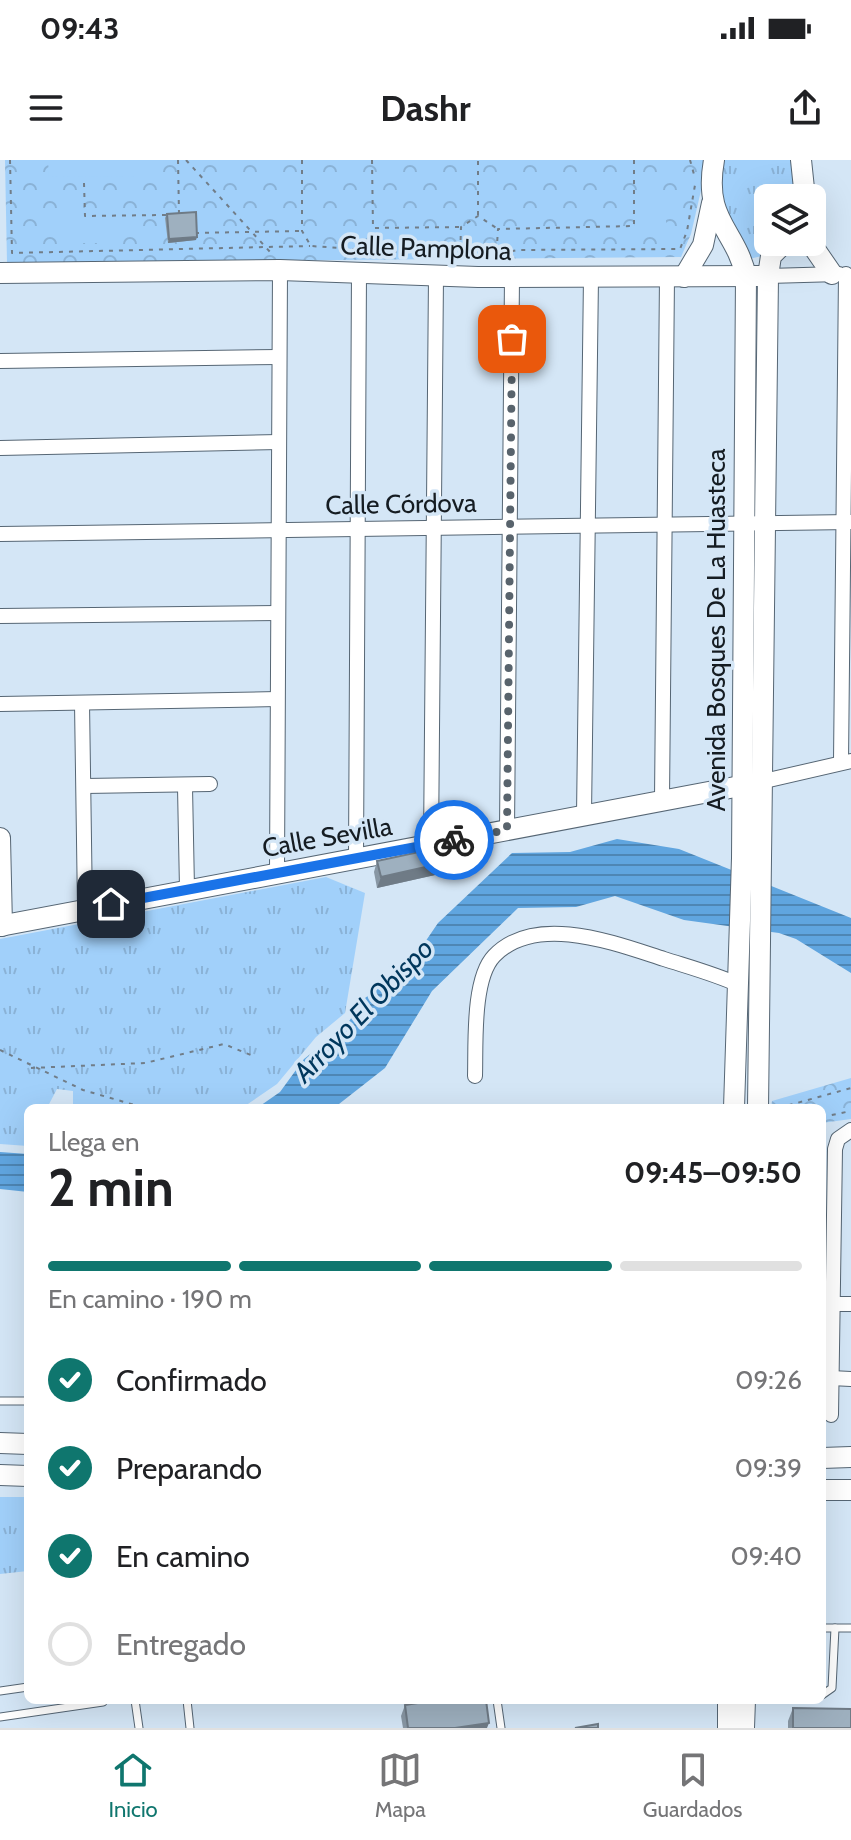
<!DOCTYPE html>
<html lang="es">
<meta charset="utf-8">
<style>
body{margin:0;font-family:Cabin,sans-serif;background:#f2f2f2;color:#202124;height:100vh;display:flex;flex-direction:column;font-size:30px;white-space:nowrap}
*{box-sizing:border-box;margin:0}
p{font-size:26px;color:#757577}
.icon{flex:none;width:44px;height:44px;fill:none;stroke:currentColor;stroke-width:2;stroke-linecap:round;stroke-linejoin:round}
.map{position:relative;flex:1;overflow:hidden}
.panel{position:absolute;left:24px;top:944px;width:802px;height:600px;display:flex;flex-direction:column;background:#fff;border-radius:12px;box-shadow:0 8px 32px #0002}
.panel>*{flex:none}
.fabs{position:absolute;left:754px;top:24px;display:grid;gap:16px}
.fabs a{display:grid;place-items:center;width:72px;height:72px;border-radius:12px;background:#fff;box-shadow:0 8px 32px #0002;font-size:40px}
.pin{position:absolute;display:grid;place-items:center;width:68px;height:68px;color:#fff;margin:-34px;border-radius:16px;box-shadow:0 4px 12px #0006}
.courier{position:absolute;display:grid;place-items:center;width:80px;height:80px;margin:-40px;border:6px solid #1a73e8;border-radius:50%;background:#fff;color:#222;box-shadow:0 2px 10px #0007}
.overview em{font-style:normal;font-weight:700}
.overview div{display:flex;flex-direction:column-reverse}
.overview{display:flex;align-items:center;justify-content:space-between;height:136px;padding:0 24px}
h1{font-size:52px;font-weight:700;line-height:60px}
.bar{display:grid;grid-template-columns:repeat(4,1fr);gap:12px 8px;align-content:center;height:96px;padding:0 24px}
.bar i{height:10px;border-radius:6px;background:#e0e0e0}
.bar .active{background:#0f766e}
.bar p{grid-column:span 4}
ol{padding:0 24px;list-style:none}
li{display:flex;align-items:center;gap:24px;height:88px}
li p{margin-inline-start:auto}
li .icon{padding:8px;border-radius:50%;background:#0f766e;color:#fff;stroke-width:4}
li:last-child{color:#757577}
li i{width:44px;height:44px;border:4px solid #e0e0e0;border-radius:50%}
.status{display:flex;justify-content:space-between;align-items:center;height:56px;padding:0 40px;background:#fff;direction:ltr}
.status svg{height:22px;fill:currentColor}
header{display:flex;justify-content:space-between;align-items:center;height:104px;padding:0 24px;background:#fff;font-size:36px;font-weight:700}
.dock{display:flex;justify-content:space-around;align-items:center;height:112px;border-top:2px solid #e0e0e0;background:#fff;font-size:22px;color:#757577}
.dock a{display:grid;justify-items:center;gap:4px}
.dock .active{color:#0f766e}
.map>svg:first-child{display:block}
</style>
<div class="status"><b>09:43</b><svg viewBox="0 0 49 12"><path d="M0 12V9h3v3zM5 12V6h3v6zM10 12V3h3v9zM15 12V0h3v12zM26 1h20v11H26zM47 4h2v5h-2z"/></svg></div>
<header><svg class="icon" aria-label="menu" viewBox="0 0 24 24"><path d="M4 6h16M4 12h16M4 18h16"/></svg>Dashr<svg class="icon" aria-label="share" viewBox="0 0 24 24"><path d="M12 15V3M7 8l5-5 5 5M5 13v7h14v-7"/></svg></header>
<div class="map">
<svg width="851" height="1568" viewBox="0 0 851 1568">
<defs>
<pattern id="grass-tufts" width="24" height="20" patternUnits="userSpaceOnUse" patternTransform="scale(2)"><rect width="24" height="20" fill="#a1d0fa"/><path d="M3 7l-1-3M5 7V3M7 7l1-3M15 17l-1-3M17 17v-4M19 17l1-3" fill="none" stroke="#8ab2d6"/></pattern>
<pattern id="forest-crowns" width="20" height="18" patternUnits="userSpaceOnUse" patternTransform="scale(2)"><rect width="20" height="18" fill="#a1d0fa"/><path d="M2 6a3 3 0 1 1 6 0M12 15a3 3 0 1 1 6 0" fill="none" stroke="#8ab2d6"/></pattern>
<pattern id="water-rules" width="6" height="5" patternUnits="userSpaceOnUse" patternTransform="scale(2)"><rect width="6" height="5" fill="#60a5df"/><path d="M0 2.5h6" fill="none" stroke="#4e86b4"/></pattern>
</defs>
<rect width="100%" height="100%" fill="#d4e6f6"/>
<!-- grass -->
<g fill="url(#grass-tufts)">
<polygon points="716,0 799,0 805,38 768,38 768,82 784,82 775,93 749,99 711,28"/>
<polygon points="326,717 365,733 345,853 316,877 277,924 242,948 73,948 73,931 57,929 47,948 28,948 28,986 0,984 0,779"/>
<polygon points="0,1337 28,1337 28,1411 0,1414"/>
</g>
<!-- forest -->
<g fill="url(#forest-crowns)">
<polygon points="5,0 708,0 691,74 681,97 7,103"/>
<polygon points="851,918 851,959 822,963 822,948 771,948 772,941"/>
</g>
<!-- pitch -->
<g fill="#a1d0fa">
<polygon points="48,0 137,0 137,16 49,17"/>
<rect x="635" y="33" width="31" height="44"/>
<rect x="62" y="55" width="57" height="28"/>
</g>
<!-- water -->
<g fill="url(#water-rules)">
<polygon points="617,679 679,689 851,758 851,813 796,779 779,773 684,760 615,736 576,747 518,748 432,831 385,908 339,944 332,948 257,948 280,932 304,899 345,867 365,838 408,807 438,763 512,693 570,692"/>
<polygon points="0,992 28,994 28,1032 0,1029"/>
</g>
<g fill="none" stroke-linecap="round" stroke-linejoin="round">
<!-- lane casing -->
<g stroke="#566674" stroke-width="9">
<g id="lane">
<polyline points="0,1241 28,1241"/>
<polyline points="822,1468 851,1468"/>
<polyline points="0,1531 28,1527"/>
<polyline points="822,1535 832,1528 835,1468"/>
<polyline points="135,1540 139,1568"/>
<polyline points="187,1540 190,1568"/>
<polyline points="497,1540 501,1568"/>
<polyline points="0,1557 103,1542"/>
</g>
</g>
<!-- street casing -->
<g stroke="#566674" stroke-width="16">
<g id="street">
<polyline points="768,116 839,114"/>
<polyline points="0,201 279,197"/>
<polyline points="0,288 279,282"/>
<polyline points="0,374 851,362"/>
<polyline points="0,456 278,453"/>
<polyline points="82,543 85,749"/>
<polyline points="0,544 277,539"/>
<polyline points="841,602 846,114"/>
<polyline points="760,622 851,601"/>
<polyline points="85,626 210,624"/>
<polyline points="185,627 187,729"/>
<polyline points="662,639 667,117"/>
<polyline points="584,655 591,117"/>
<polyline points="507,670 512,117"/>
<polyline points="431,684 436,116"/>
<polyline points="356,699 359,111"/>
<polyline points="277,712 280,110"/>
<path d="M 475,916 C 476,886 472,819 494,796 C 536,752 617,784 664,799 C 689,807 715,814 739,825"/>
<polyline points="833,1144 851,1144"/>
<polyline points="831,1218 851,1219"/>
<polyline points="831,1255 835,989 838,979 851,970"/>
</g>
</g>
<!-- secondary casing -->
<g stroke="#566674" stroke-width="22">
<g id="secondary">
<path d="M 714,0 C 703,61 735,68 746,116 L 742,698 L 734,948"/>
<polyline points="801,0 805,38"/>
<polyline points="810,82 832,114"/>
<polyline points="0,113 280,110 478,117 760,116"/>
<polyline points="684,117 703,85 712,43"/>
<polyline points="0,678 2,766"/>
<polyline points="0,766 751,624"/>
<polyline points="758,948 768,116 771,96 785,82"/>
<polyline points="0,1283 28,1284"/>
<polyline points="822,1298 851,1297"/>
<polyline points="0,1315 28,1316"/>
<polyline points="822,1330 851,1330"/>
<polyline points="728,1568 728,1540"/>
<polyline points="744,1568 745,1540"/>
</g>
</g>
<!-- path -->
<g stroke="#717d88" stroke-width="2" stroke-dasharray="4 6" stroke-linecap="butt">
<polyline points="10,0 12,93 310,86"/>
<polyline points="178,0 179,54"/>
<polyline points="186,0 271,93"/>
<polyline points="302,0 302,71 311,86 479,98 518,90 680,89 687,71 695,25"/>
<polyline points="372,0 373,68 461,67"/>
<polyline points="690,0 695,18"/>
<polyline points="84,23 85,56 166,55"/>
<polyline points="478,55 478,0"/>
<polyline points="195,73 301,71"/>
<polyline points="460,100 461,67 478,56 498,69"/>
<polyline points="496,101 498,69 634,66 634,0"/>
<polyline points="0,890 83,930 145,948"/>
<polyline points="31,908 145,903 224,884 253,896"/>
<polyline points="779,948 851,928"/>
<polyline points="822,957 851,951"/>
</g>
<!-- lane -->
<use href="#lane" stroke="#fff" stroke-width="7"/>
<!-- street -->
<use href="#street" stroke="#fff" stroke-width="14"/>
<!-- secondary -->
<use href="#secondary" stroke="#fff" stroke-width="20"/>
</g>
<!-- wall -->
<g fill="#8897a4">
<polygon points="167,54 196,80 168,83 165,58"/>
<polygon points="377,701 439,704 435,715 377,728 374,712"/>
<polygon points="405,1545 487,1568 403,1568 401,1556"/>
<polygon points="793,1548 851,1568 788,1568 788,1561"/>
</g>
<!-- shaded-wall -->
<g fill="#6f7b86">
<polygon points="197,77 196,80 168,83 169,79"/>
<polygon points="439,704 435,715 377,728 381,717"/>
<polygon points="489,1563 487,1568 455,1568"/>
</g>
<!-- building -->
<g fill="#9eb0bf" stroke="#6f7b86" stroke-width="2">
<polygon points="196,52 197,77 169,79 167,54"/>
<polygon points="442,687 439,704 381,717 377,701"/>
<polygon points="437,1540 486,1540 489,1563 455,1568 408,1568 405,1545"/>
<polygon points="793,1548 851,1549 851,1568 793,1568"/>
<polygon points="598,1564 598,1568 575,1568"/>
</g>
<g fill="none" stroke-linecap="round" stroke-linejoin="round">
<!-- done -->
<polyline stroke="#58636c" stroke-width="8" stroke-dasharray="0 14.4" points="454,680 507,670 512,179"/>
<!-- route -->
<polyline stroke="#1a73e8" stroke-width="10" points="111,744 454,680"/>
</g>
<g text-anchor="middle" stroke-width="7" stroke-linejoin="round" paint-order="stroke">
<!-- street labels -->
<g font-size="26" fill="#151c22" stroke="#d4e6f6">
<text transform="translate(426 88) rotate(2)" y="9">Calle Pamplona</text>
<text transform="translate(401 344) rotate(-1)" y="9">Calle Córdova</text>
<text transform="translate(716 470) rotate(-90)" y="9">Avenida Bosques De La Huasteca</text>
<text transform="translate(327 677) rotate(-10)" y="9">Calle Sevilla</text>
</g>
<!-- water labels -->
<g font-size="28" font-style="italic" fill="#00375c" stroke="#d4e6f6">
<text transform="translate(363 850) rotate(-46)" y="10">Arroyo El Obispo</text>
</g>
</g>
</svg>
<div class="fabs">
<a><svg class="icon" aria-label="layers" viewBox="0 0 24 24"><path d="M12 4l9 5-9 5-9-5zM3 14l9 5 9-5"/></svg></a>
</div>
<div class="pin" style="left:512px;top:179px;background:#ea580c"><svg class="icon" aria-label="bag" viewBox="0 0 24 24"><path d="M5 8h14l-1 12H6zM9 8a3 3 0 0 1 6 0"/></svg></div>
<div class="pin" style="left:111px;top:744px;background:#1f2937"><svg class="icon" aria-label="home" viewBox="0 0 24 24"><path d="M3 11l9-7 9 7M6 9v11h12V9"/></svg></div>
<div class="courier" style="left:454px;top:680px"><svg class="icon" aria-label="bike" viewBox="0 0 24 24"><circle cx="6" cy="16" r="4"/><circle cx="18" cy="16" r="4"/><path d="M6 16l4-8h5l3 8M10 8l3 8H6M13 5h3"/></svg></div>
<section class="panel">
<div class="overview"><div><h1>2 min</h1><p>Llega en</p></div><em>09:45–09:50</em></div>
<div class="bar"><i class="active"></i><i class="active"></i><i class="active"></i><i></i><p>En camino · 190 m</p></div>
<ol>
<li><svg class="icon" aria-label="check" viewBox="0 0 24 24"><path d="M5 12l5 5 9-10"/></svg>Confirmado<p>09:26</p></li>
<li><svg class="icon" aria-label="check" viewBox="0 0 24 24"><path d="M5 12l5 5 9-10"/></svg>Preparando<p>09:39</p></li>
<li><svg class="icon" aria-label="check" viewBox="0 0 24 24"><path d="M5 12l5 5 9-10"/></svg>En camino<p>09:40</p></li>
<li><i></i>Entregado</li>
</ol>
</section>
</div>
<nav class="dock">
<a class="active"><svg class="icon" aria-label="home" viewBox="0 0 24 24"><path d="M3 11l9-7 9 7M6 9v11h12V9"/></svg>Inicio</a>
<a><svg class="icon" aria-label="map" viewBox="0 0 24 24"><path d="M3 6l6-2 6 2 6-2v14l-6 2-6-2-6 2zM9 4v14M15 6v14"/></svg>Mapa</a>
<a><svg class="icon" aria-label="saved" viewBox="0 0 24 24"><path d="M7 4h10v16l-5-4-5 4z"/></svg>Guardados</a>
</nav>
